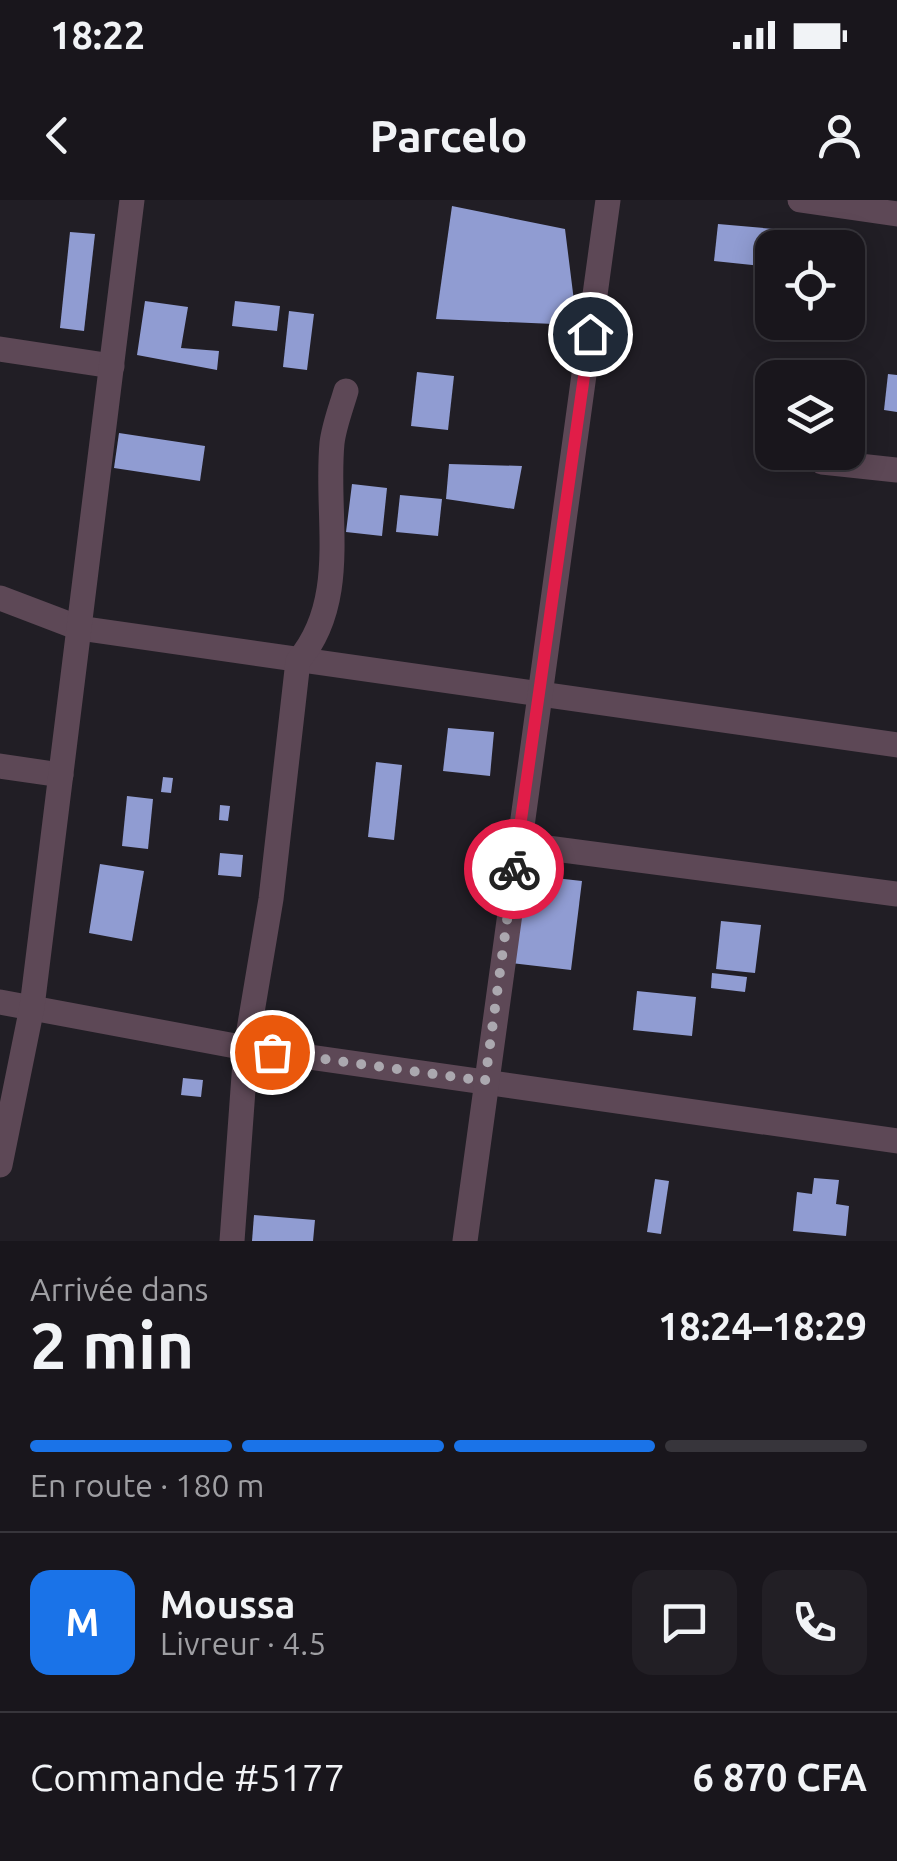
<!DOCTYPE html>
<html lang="fr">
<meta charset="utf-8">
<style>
body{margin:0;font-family:Ubuntu,sans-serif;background:#221f25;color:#f1f3f6;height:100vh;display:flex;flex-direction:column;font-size:38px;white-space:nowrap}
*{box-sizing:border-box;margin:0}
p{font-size:32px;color:#9f9fa3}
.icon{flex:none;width:55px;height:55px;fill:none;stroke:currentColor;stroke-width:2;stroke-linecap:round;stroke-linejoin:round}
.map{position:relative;height:1041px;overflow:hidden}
.panel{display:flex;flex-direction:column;background:#19161c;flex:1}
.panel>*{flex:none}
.tools{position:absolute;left:755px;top:30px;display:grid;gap:20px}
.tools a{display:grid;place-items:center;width:110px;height:110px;border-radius:20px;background:#19161c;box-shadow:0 5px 25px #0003,0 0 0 2px #37353b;font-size:50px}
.pin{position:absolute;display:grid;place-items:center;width:85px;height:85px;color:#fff;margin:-42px;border:5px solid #fff;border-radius:50%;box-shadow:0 2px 10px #0007}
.courier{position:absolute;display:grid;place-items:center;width:100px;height:100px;margin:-50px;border:8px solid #e11d48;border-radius:50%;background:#fff;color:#222;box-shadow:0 2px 12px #0007}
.overview em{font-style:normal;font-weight:700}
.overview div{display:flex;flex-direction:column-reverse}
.overview{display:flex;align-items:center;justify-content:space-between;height:170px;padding:0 30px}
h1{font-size:65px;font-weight:700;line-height:75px}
.bar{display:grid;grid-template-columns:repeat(4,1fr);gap:15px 10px;align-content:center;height:120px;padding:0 30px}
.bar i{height:12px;border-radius:8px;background:#37353b}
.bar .current{background:#1a73e8}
.bar p{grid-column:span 4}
.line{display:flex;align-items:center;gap:25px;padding:0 30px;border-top:2px solid #37353b}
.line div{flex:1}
.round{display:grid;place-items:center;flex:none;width:105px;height:105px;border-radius:20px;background:#221f25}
.status{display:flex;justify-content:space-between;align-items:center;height:70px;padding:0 50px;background:#19161c;direction:ltr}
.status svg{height:28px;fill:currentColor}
header{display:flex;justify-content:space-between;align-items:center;height:130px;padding:0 30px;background:#19161c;font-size:45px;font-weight:700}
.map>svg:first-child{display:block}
</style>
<div class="status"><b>18:22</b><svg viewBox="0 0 49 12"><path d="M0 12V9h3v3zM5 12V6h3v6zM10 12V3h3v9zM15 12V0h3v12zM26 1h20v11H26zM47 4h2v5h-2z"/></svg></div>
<header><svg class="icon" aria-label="back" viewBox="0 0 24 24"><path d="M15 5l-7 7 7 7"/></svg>Parcelo<svg class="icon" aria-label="person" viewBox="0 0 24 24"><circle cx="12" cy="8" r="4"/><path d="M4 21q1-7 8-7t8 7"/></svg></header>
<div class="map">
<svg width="897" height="1041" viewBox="0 0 897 1041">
<rect width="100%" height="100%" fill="#211e25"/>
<!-- building -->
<g fill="#909cd2">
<polygon points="452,6 565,29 577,125 436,119"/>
<polygon points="718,24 774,29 770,67 714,61"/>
<polygon points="70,32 95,34 84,131 60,128"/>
<polygon points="145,101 188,107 181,148 219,151 217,170 137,155"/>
<polygon points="235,101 280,106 277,131 232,126"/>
<polygon points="289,111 314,114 307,170 283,167"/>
<polygon points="417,172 454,176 448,230 411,226"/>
<polygon points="888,174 897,175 897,212 884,210"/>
<polygon points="119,233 205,246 200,281 114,268"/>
<polygon points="449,264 522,266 514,309 446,299"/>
<polygon points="352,284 387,288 382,336 346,332"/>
<polygon points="400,295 442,299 438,336 396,332"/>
<polygon points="448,528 494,532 490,576 443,571"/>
<polygon points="376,562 402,565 394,640 368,637"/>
<polygon points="163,577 173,578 171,593 161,592"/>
<polygon points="127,596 153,599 148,649 122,646"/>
<polygon points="220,605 230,606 228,621 219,620"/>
<polygon points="220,653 243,655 241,677 218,675"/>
<polygon points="100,664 144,671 132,741 89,733"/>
<polygon points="528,675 582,681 571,770 511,763"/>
<polygon points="721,721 761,725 755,773 716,769"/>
<polygon points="712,773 747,777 745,792 711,788"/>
<polygon points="637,791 696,797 692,836 633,830"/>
<polygon points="183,878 203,880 201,897 181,895"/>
<polygon points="814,978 839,980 836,1004 849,1006 846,1036 793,1031 797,992 812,994"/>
<polygon points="655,979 669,981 661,1034 647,1032"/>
<polygon points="254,1015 315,1020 313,1041 252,1041"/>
</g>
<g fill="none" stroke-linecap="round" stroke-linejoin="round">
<!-- street -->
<g stroke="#5d4856" stroke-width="25">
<polyline points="800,0 897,14"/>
<polyline points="0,149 112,166"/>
<polyline points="822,262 897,270"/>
<polyline points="0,398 79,428 897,545"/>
<polyline points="0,566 61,575"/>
<polyline points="517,644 897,694"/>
<polyline points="0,802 246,848 897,941"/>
<polyline points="0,965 32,807 132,0"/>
<path d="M 232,1041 L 246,848 L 271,699 L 298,461 C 350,400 325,316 332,243 C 334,226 341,208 346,191"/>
<polyline points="465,1041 608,0"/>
</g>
</g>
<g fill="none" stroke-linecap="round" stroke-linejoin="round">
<!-- done -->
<polyline stroke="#aba8af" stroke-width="10" stroke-dasharray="0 18" points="272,852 485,881 514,669"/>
<!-- route -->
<polyline stroke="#e11d48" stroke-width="12" points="514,669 590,134"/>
</g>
</svg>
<div class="tools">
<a><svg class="icon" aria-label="locate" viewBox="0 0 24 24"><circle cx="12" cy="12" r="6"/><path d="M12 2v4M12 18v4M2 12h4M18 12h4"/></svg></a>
<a><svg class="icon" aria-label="layers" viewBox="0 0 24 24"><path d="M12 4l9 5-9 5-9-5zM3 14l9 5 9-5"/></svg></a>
</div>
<div class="pin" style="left:272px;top:852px;background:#ea580c"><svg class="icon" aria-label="bag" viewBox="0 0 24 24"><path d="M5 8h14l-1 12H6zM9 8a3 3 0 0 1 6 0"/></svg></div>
<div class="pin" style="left:590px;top:134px;background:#1f2937"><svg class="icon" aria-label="home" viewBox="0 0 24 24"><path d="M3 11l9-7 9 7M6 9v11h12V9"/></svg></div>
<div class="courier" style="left:514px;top:669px"><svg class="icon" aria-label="bike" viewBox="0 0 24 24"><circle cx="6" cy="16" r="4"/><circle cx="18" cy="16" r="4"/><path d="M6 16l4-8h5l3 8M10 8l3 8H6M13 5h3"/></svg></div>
</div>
<section class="panel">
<div class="overview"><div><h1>2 min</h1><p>Arrivée dans</p></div><em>18:24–18:29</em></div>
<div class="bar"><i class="current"></i><i class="current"></i><i class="current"></i><i></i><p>En route · 180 m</p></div>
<div class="line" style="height:180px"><b class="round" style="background:#1a73e8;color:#fff">M</b><div><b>Moussa</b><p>Livreur · 4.5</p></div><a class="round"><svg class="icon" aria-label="chat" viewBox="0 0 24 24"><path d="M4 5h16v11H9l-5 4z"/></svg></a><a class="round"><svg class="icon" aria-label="phone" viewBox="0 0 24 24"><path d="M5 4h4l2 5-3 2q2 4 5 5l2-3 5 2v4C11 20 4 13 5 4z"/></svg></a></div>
<div class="line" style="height:130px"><div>Commande #5177</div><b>6 870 CFA</b></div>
</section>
